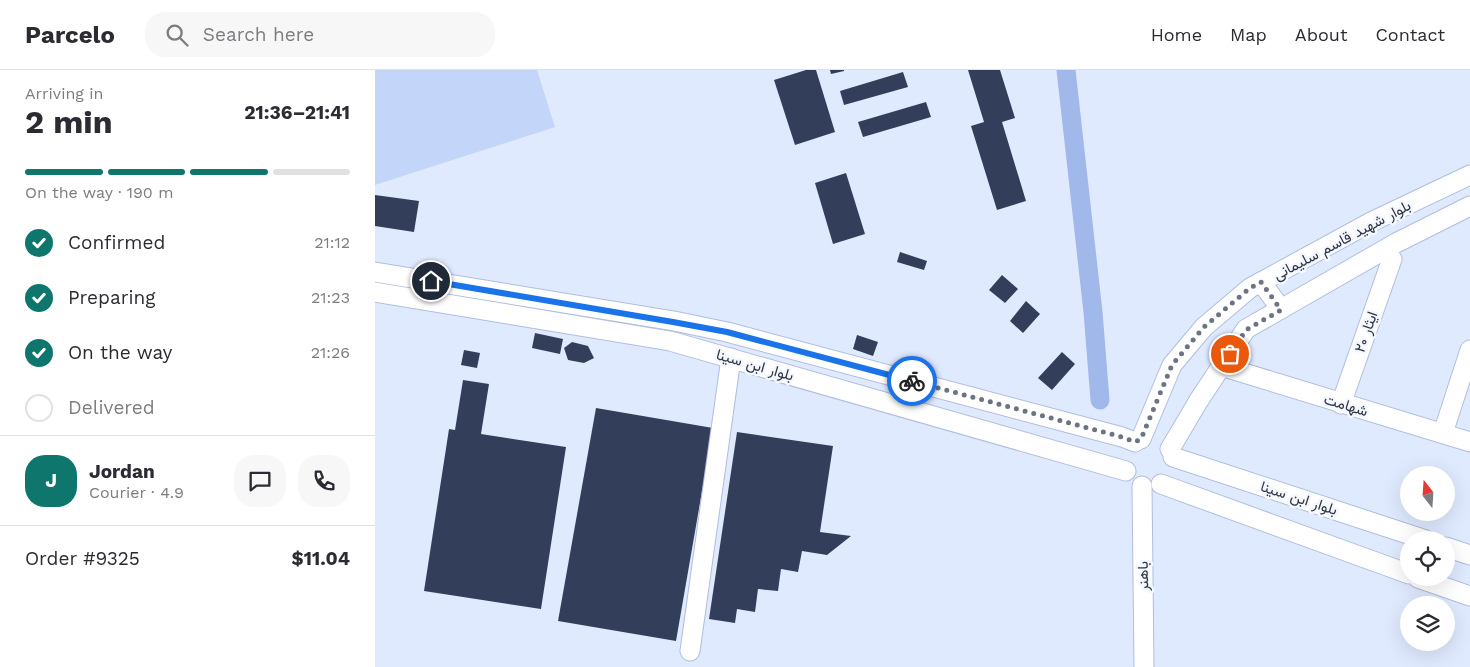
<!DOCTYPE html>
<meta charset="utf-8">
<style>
body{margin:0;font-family:"Work Sans",Vazirmatn,sans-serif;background:#f7f7f7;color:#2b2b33;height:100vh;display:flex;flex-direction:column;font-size:19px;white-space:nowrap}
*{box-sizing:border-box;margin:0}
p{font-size:16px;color:#7c7c81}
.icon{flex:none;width:28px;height:28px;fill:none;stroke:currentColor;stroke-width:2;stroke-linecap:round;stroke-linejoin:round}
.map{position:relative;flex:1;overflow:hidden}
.details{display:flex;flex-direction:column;background:#fff;width:375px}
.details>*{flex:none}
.needle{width:32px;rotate:343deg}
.tools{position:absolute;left:1025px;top:396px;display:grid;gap:10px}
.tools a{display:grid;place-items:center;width:55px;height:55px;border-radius:50%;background:#fff;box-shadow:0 5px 20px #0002;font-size:25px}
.pin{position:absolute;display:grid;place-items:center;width:42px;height:42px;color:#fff;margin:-21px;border:2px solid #fff;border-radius:50%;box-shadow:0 1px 5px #0007}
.courier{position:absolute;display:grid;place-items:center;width:50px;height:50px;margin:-25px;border:4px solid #1a73e8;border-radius:50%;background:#fff;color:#222;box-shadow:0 1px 6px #0007}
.head em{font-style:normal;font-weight:700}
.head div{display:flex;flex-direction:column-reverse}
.head{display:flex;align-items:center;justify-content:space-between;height:85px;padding:0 25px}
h1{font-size:32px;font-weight:700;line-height:38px}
.bar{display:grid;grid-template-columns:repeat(4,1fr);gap:8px 5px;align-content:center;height:60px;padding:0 25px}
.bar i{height:6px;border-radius:4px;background:#e1e1e2}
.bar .on{background:#0f766e}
.bar p{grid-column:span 4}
.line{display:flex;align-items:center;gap:12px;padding:0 25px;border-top:1px solid #e1e1e2}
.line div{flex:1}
.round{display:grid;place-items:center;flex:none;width:52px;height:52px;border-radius:20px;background:#f7f7f7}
ol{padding:0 25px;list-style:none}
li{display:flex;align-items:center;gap:15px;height:55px}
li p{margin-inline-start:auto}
li .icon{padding:5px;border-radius:50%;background:#0f766e;color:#fff;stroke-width:4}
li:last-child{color:#7c7c81}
li i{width:28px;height:28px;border:2px solid #e1e1e2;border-radius:50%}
header{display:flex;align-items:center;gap:30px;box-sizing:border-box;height:70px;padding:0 25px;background:#fff;border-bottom:1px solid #e1e1e2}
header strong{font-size:24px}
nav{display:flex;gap:28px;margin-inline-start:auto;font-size:18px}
.search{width:350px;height:45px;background:#f7f7f7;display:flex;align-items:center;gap:12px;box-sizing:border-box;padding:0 18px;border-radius:20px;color:#7c7c81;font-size:19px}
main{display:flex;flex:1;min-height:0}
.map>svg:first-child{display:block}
</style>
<header>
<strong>Parcelo</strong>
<div class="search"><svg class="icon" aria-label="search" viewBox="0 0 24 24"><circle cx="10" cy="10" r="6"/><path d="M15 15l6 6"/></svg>Search here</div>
<nav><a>Home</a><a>Map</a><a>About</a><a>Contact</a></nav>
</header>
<main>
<section class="details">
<div class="head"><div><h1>2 min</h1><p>Arriving in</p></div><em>21:36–21:41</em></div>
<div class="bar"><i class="on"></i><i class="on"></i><i class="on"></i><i></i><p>On the way · 190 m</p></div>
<ol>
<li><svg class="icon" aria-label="check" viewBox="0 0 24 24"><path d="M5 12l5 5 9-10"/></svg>Confirmed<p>21:12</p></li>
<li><svg class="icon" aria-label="check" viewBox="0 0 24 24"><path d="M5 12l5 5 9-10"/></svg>Preparing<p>21:23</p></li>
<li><svg class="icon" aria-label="check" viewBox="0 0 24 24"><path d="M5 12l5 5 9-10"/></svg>On the way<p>21:26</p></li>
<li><i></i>Delivered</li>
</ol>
<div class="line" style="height:90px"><b class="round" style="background:#0f766e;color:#fff">J</b><div><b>Jordan</b><p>Courier · 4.9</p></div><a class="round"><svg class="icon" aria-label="chat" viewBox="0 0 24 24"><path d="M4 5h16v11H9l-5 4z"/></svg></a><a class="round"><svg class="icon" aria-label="phone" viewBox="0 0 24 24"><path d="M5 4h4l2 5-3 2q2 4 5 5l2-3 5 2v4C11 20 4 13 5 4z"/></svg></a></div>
<div class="line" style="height:65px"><div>Order #9325</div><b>$11.04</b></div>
</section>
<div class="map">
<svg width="1095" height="597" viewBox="0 0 1095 597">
<rect width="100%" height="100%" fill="#e0eaff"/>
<!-- green -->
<polygon fill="#c4d5fa" points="0,0 162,0 180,57 0,115"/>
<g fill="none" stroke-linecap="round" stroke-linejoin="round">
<!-- canal -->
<polyline stroke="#a1b8eb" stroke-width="19" points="691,0 718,242 725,330"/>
</g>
<!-- building -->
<g fill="#333f5a">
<polygon points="431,0 441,0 460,62 420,75 399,10"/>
<polygon points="455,0 469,0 469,1 456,4"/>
<polygon points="593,0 625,0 640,48 627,52 651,131 622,140 596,56 609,52"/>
<polygon points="528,2 533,17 469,35 465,21"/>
<polygon points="551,32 556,47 488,67 483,52"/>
<polygon points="471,103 490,164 458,174 440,113"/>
<polygon points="0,125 44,131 39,162 0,156"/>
<polygon points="525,182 552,191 549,200 522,192"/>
<polygon points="627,205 643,219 630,233 614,220"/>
<polygon points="651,231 665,244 648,263 635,251"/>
<polygon points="160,263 188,269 185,284 157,278"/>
<polygon points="482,265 503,272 498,286 478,279"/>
<polygon points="197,272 213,276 219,288 209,293 193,290 189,278"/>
<polygon points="89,280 105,283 102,298 86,295"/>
<polygon points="687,282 700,294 677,320 663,308"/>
<polygon points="88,310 114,314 106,364 191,377 166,539 49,521 74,359 80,360"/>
<polygon points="221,338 338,358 301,571 183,551"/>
<polygon points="362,362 458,376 445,462 476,466 452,485 427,481 423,502 406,499 403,521 383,519 380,542 362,539 360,553 334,549"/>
</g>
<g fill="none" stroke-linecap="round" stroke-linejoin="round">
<!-- minor casing -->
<g stroke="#afbedf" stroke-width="21">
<g id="minor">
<polyline points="0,202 299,251 352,262 747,367 760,372"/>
<polyline points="886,212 906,239"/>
<polyline points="0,222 295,271 751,401"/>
<polyline points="846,296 1095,372"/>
<polyline points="966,334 1017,189"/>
<polyline points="1068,363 1095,280"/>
<polyline points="766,369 797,295 829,257 875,218 996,152 1095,105"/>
<polyline points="795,379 824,330 871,259 1021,173 1095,136"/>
<polyline points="798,387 1051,470"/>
<polyline points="786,414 1034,504"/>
<polyline points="767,416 769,597"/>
<polyline points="1071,477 1095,485"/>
<polyline points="1043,508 1095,526"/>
<polyline points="315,581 356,288"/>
</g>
</g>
<!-- minor -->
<use href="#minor" stroke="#fff" stroke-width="19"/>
</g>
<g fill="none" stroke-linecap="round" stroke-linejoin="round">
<!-- done -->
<polyline stroke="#6c7484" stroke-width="5" stroke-dasharray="0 9" points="537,311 747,367 760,372 766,369 797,295 829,257 875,218 886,212 906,240 871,260 855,284"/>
<!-- route -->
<polyline stroke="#1a73e8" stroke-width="6" points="56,211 298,252 352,262 537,311"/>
</g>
<g text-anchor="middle" stroke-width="5" stroke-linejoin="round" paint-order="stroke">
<!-- street labels -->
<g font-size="15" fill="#2e3441" stroke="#f4f7fe">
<text transform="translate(967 170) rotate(-28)" y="5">بلوار شهید قاسم سلیمانی</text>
<text transform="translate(991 262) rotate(-71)" y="5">ایثار ۲۰</text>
<text transform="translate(380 295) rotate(16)" y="5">بلوار ابن سینا</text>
<text transform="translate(971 335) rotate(17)" y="5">شهامت</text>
<text transform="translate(924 428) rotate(18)" y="5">بلوار ابن سینا</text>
<text transform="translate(768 506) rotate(-91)" y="5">باهنر</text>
</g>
</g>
</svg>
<div class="tools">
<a><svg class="needle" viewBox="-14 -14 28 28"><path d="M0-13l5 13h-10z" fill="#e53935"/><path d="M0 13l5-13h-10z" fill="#7c7c81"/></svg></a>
<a><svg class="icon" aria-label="locate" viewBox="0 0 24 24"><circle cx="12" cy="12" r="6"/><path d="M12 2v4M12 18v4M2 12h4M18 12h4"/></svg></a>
<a><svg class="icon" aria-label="layers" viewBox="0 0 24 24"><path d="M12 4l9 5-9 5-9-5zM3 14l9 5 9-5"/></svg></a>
</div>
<div class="pin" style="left:855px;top:284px;background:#ea580c"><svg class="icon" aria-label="bag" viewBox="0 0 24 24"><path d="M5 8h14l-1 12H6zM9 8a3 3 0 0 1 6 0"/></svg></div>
<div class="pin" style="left:56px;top:211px;background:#1f2937"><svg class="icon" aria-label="home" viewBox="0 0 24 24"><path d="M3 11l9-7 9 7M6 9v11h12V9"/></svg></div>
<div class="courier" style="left:537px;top:311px"><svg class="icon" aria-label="bike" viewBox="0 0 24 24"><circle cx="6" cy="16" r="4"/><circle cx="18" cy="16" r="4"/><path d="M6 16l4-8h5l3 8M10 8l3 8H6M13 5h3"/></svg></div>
</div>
</main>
